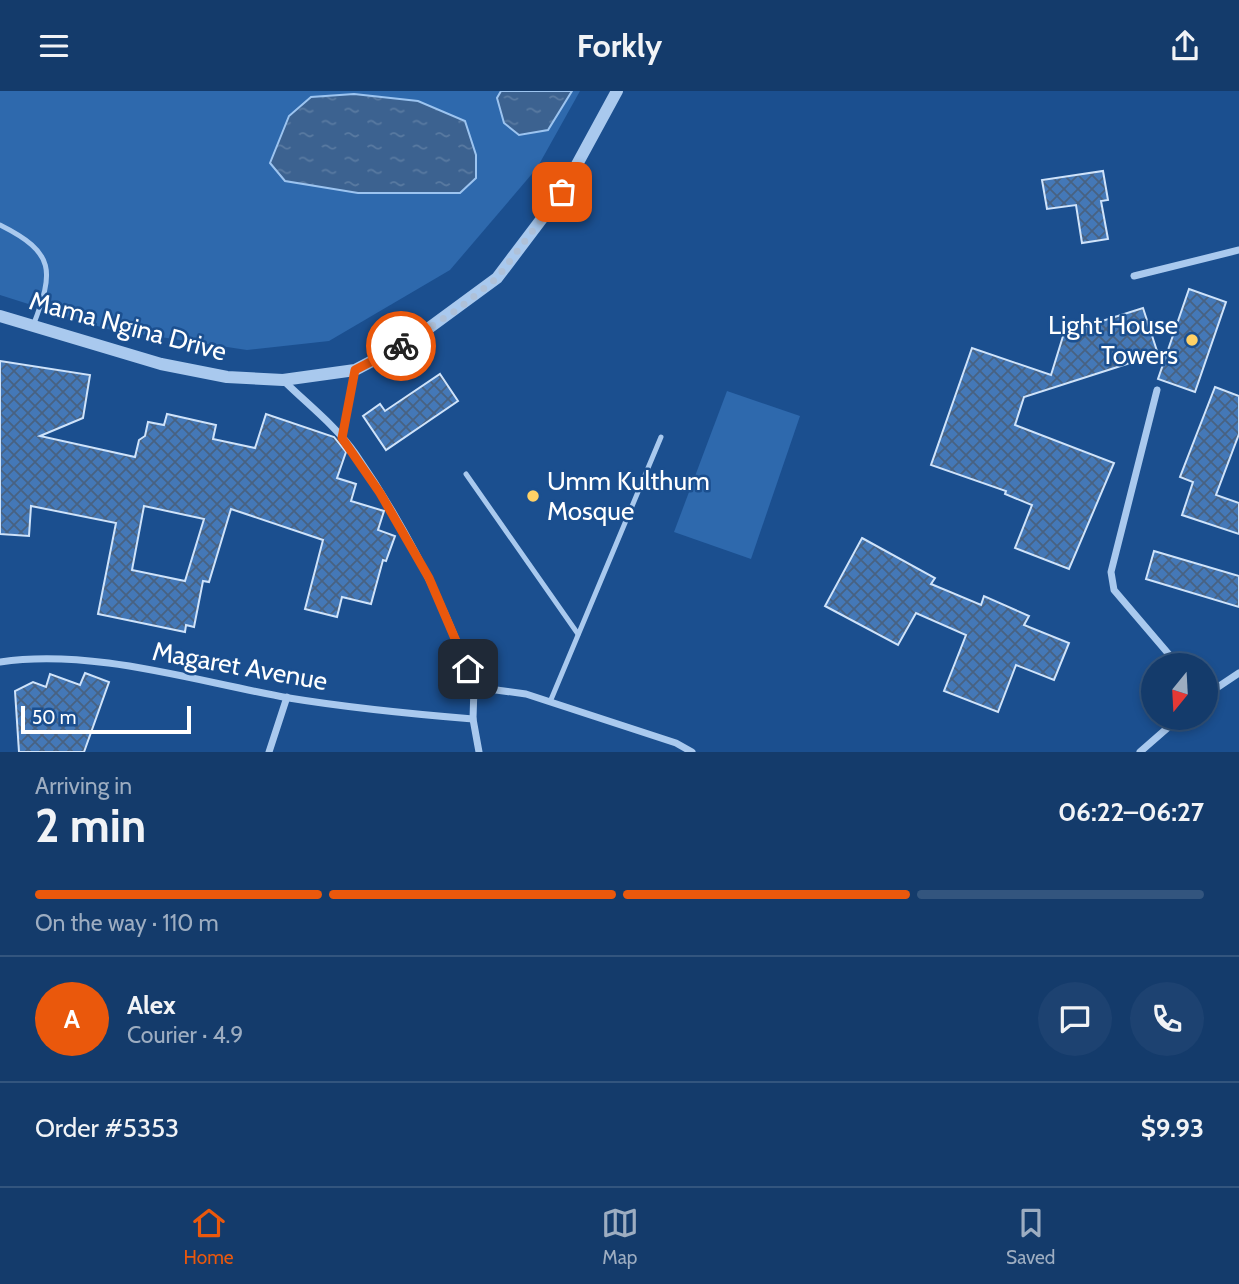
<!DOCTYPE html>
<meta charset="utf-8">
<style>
body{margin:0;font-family:Cabin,sans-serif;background:#1d4271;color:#f1f3f6;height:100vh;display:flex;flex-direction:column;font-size:26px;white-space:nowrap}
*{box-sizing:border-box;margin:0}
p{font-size:23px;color:#9dadc1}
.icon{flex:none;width:38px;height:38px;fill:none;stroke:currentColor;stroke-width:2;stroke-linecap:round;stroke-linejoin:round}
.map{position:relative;height:661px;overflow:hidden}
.drawer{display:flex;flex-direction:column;background:#143b6b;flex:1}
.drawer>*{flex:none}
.needle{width:46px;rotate:198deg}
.controls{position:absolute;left:1141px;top:562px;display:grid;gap:14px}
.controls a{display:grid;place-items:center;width:77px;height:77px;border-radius:50%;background:#143b6b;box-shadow:0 4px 10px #0003,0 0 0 2px #33557e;font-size:35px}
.scale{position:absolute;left:21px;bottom:18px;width:170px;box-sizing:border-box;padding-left:7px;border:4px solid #fff;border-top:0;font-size:19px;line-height:24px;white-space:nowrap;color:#fff;-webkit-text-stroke:5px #1b4f8f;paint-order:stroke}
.pin{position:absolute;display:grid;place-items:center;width:60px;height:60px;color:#fff;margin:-30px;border-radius:14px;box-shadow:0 4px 10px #0006}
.courier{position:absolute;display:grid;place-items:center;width:70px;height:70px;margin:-35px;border:5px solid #ea580c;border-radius:50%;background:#fff;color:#222;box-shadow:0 2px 9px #0007}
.headline em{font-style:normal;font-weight:700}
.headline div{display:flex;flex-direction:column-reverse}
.headline{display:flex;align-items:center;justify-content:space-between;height:119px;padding:0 35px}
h1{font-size:46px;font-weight:700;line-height:52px}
.bar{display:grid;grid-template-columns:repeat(4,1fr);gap:10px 7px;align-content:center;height:84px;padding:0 35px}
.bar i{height:9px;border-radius:5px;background:#33557e}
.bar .on{background:#ea580c}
.bar p{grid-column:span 4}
.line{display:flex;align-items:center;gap:18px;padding:0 35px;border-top:2px solid #33557e}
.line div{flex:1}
.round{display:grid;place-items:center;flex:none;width:74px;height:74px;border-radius:37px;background:#1d4271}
header{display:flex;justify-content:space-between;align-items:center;height:91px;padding:0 35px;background:#143b6b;font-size:32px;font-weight:700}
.dock{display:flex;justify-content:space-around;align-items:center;height:98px;border-top:2px solid #33557e;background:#143b6b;font-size:19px;color:#9dadc1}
.dock a{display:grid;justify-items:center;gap:4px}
.dock .on{color:#ea580c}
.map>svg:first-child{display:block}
</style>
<header><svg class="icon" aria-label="menu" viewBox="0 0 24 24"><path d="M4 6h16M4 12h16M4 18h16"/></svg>Forkly<svg class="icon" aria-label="share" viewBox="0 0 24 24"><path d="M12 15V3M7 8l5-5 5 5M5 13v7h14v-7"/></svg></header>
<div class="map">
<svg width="1239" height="661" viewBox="0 0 1239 661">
<defs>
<pattern id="water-ripples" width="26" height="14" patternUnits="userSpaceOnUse" patternTransform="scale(1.75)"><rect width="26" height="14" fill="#3c6290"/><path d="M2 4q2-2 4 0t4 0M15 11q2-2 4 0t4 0" fill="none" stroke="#597aa1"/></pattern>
<pattern id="building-cross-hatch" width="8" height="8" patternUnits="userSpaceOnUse" patternTransform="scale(1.75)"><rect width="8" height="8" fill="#4478b7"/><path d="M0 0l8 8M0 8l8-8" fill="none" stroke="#486282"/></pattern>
</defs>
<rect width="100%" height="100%" fill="#1b4f8f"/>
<!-- green -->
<g fill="#2e69ad">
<polygon points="0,0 580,0 537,77 450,179 329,250 247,259 107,238 0,204"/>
<polygon points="727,300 800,325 751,468 674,441"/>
</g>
<!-- water -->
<g fill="url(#water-ripples)" stroke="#9cc4f0" stroke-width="2">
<polygon points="501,0 572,0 548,39 519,44 504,32 497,7"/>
<polygon points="354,3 418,10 465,30 476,64 476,87 460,102 358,102 285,90 270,72 289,25 311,6"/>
</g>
<!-- building -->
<g fill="url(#building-cross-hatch)" stroke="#cfe3fa" stroke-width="2" fill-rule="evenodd">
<polygon points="1103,80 1108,109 1101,110 1108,148 1082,152 1076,114 1047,118 1042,89"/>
<polygon points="1189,198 1226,211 1195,301 1158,288"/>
<polygon points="1143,217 1158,263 1024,306 1015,334 1114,372 1069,478 1015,457 1032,414 1005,403 1006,400 931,374 972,257 1051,284 1064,242"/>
<path d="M 0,270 L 90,284 L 83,327 L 40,345 L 135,366 L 139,349 L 145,345 L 148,331 L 164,334 L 167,323 L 216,334 L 213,348 L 255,357 L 266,323 L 334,346 L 346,361 L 337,387 L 356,393 L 351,410 L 384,420 L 378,439 L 395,445 L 386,470 L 383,469 L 371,513 L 342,506 L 337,526 L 305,518 L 323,449 L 231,418 L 209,491 L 203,490 L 194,536 L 186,534 L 185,541 L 98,523 L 116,432 L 31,415 L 29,445 L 0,443 ZM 144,415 L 204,428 L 185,490 L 132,479 Z"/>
<polygon points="440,283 458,310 386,359 363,325 380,313 385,320"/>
<polygon points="1215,296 1239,305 1239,343 1216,404 1239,412 1239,443 1182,424 1193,391 1180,386"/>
<polygon points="862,447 935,487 931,493 981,514 984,505 1029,525 1024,534 1069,552 1054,589 1016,574 998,621 944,600 966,544 916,522 898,554 825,515"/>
<polygon points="1154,460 1239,485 1239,516 1146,488"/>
<polygon points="85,582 109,591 84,661 19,661 15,600 33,591 46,596 50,583 80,594"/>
</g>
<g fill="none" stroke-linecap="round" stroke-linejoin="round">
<!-- service -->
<g stroke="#a9c9ee" stroke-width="5">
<path d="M 0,134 C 56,162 54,180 33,235"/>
<polyline points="466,383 578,543"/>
<polyline points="550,611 661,346"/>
</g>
<!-- minor -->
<g stroke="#a9c9ee" stroke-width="7">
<polyline points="1134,185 1239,159"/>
<path d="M 283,289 C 306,312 336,335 355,362 C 405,434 445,514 474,596 L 526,603 L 676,652 L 692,661"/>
<polyline points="1157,299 1111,481 1114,499 1178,574"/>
<polyline points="342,347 355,279"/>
<path d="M 0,571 C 93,557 198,591 289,607 C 350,617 412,623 473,628"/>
<polyline points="474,596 473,628 479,661"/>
<polyline points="1206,604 1239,582"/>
<polyline points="269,661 287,606"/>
<polyline points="1140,661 1180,626"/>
</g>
<!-- tertiary -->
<polyline stroke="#a9c9ee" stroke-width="12" points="0,225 161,273 227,286 283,289 355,279 414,248 497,187 562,101 617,0"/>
</g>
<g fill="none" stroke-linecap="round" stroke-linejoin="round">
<!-- done -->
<polyline stroke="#afc1d8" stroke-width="7" stroke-dasharray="0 12.6" points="401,255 458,218 497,187 562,101"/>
<!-- route -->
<polyline stroke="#ea580c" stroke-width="9" points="401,255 355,279 342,347 380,402 429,487 468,578"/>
</g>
<!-- markers -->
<g fill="#ffd166" stroke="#1b4f8f" stroke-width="2.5">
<circle cx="1192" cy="249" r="7"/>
<circle cx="533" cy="405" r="7"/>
</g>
<g text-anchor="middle" stroke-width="5" stroke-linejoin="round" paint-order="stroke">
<!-- poi labels -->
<g font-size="26" fill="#fff" stroke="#1b4f8f" text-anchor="end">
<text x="1178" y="243">Light House<tspan x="1178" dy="30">Towers</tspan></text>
<text x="547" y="399" text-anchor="start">Umm Kulthum<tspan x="547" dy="30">Mosque</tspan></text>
</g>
<!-- street labels -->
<g font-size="26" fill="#fff" stroke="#1b4f8f">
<text transform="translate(128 235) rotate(15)" y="9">Mama Ngina Drive</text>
<text transform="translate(240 575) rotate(10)" y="9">Magaret Avenue</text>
</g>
</g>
</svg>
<div class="controls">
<a><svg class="needle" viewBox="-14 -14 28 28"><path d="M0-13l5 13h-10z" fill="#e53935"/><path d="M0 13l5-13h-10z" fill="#9dadc1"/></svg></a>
</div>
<div class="scale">50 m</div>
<div class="pin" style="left:562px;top:101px;background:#ea580c"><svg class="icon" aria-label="bag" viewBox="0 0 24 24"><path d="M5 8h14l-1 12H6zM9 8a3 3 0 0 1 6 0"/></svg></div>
<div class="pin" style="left:468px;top:578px;background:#1f2937"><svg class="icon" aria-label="home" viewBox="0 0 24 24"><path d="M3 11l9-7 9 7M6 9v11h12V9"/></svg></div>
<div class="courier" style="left:401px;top:255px"><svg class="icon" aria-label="bike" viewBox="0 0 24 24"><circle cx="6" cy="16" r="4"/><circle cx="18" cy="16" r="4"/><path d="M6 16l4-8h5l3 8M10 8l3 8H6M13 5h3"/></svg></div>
</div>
<section class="drawer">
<div class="headline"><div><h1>2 min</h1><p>Arriving in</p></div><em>06:22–06:27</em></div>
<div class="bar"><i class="on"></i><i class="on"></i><i class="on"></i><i></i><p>On the way · 110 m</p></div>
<div class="line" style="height:126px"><b class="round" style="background:#ea580c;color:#fff">A</b><div><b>Alex</b><p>Courier · 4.9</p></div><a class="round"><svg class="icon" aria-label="chat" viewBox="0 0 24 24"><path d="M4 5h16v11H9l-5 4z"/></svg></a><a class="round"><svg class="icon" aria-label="phone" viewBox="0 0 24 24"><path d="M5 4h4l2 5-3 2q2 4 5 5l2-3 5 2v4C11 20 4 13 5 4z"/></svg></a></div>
<div class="line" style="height:91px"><div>Order #5353</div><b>$9.93</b></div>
</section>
<nav class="dock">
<a class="on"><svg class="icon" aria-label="home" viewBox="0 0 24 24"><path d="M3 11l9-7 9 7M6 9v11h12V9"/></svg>Home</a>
<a><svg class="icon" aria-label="map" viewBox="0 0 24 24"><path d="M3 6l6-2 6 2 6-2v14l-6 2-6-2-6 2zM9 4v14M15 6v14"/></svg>Map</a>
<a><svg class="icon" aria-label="saved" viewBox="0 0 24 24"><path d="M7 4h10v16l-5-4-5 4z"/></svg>Saved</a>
</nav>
